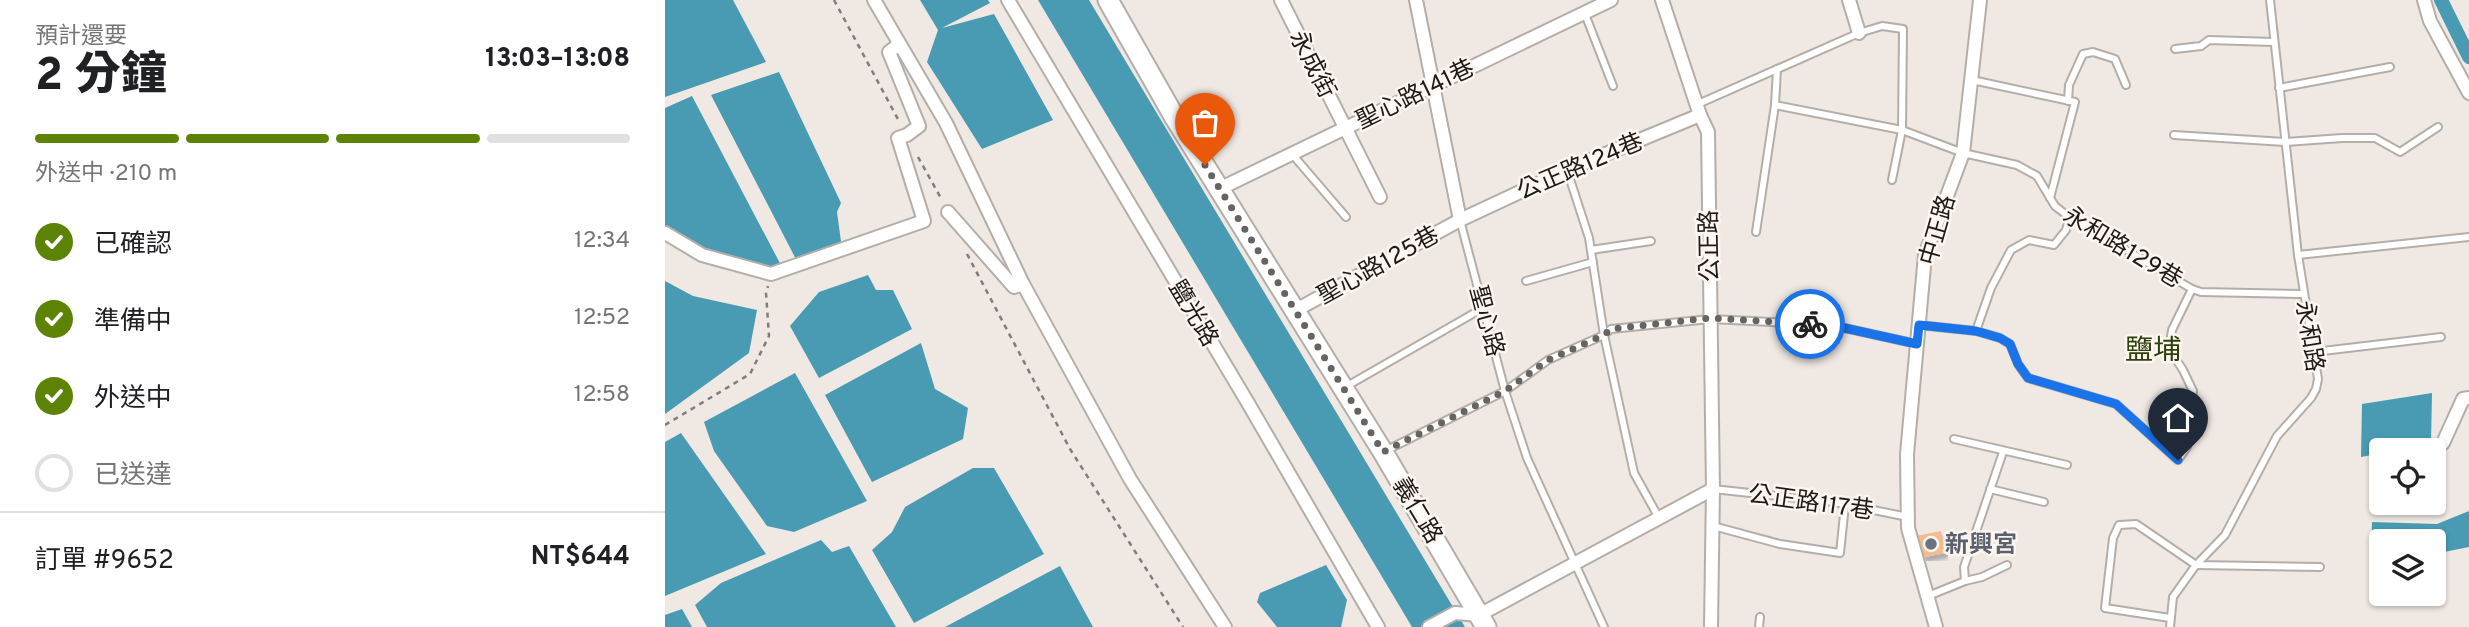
<!DOCTYPE html>
<html lang="zh-TW">
<meta charset="utf-8">
<style>
body{margin:0;font-family:Overpass,"Noto Sans TC",sans-serif;background:#f2f2f2;color:#202124;height:100vh;display:flex;flex-direction:column;font-size:26px;white-space:nowrap}
*{box-sizing:border-box;margin:0}
p{font-size:23px;color:#757577}
.icon{flex:none;width:38px;height:38px;fill:none;stroke:currentColor;stroke-width:2;stroke-linecap:round;stroke-linejoin:round}
.map{position:relative;flex:1;overflow:hidden}
.panel{display:flex;flex-direction:column;background:#fff;width:665px}
.panel>*{flex:none}
.buttons{position:absolute;left:1704px;top:438px;display:grid;gap:14px}
.buttons a{display:grid;place-items:center;width:77px;height:77px;border-radius:7px;background:#fff;box-shadow:0 2px 5px #0004;font-size:35px}
.pin{position:absolute;display:grid;place-items:center;width:60px;height:60px;color:#fff;margin:-72px -30px;border-radius:50% 50% 50% 0;rotate:-45deg;box-shadow:0 0 7px #0007}
.pin .icon{rotate:45deg}
.courier{position:absolute;display:grid;place-items:center;width:70px;height:70px;margin:-35px;border:5px solid #1a73e8;border-radius:50%;background:#fff;color:#222;box-shadow:0 2px 9px #0007}
.overview em{font-style:normal;font-weight:800}
.overview div{display:flex;flex-direction:column-reverse}
.overview{display:flex;align-items:center;justify-content:space-between;height:119px;padding:0 35px}
h1{font-size:46px;font-weight:800;line-height:52px}
.bar{display:grid;grid-template-columns:repeat(4,1fr);gap:10px 7px;align-content:center;height:84px;padding:0 35px}
.bar i{height:9px;border-radius:5px;background:#e0e0e0}
.bar .current{background:#5d8304}
.bar p{grid-column:span 4}
.line{display:flex;align-items:center;gap:18px;padding:0 35px;border-top:2px solid #e0e0e0}
.line div{flex:1}
ol{padding:0 35px;list-style:none}
li{display:flex;align-items:center;gap:21px;height:77px}
li p{margin-inline-start:auto}
li .icon{padding:7px;border-radius:50%;background:#5d8304;color:#fff;stroke-width:4}
li:last-child{color:#757577}
li i{width:38px;height:38px;border:4px solid #e0e0e0;border-radius:50%}
main{display:flex;flex:1;min-height:0}
.map>svg:first-child{display:block}
</style>
<main>
<section class="panel">
<div class="overview"><div><h1>2 分鐘</h1><p>預計還要</p></div><em>13:03–13:08</em></div>
<div class="bar"><i class="current"></i><i class="current"></i><i class="current"></i><i></i><p>外送中 · 210 m</p></div>
<ol>
<li><svg class="icon" aria-label="check" viewBox="0 0 24 24"><path d="M5 12l5 5 9-10"/></svg>已確認<p>12:34</p></li>
<li><svg class="icon" aria-label="check" viewBox="0 0 24 24"><path d="M5 12l5 5 9-10"/></svg>準備中<p>12:52</p></li>
<li><svg class="icon" aria-label="check" viewBox="0 0 24 24"><path d="M5 12l5 5 9-10"/></svg>外送中<p>12:58</p></li>
<li><i></i>已送達</li>
</ol>
<div class="line" style="height:91px"><div>訂單 #9652</div><b>NT$644</b></div>
</section>
<div class="map">
<svg width="1804" height="627" viewBox="0 0 1804 627">
<defs>
<filter id="shadow"><feDropShadow dx="5" dy="5" stdDeviation="2" flood-color="#0004"/></filter>
</defs>
<rect width="100%" height="100%" fill="#efe8e3"/>
<!-- water -->
<g fill="#489bb3">
<polygon points="0,0 68,0 101,62 0,97"/>
<polygon points="255,0 323,0 325,3 277,28 329,14 388,120 317,149 262,62 273,30"/>
<polygon points="373,0 424,0 800,627 747,627"/>
<polygon points="114,72 176,203 172,212 177,249 135,267 46,95"/>
<polygon points="27,96 118,269 79,272 26,257 0,239 0,108"/>
<polygon points="203,275 211,290 228,290 247,329 154,378 125,326 154,292"/>
<polygon points="0,281 28,296 92,310 84,353 0,414"/>
<polygon points="256,343 270,389 303,408 298,439 207,482 160,395"/>
<polygon points="130,373 202,501 129,532 102,526 49,451 39,422"/>
<polygon points="1767,393 1766,442 1730,450 1717,450 1717,453 1696,457 1697,404"/>
<polygon points="16,433 101,554 0,596 0,442"/>
<polygon points="308,468 329,468 379,554 249,623 207,550 227,532 240,507"/>
<polygon points="1804,511 1804,547 1769,554 1769,541 1717,541 1717,561 1706,562 1707,522 1772,524"/>
<polygon points="156,540 167,552 184,546 231,627 42,627 30,605 56,583"/>
<polygon points="661,565 682,600 676,627 612,627 592,602 595,593"/>
<polygon points="395,566 428,627 280,627"/>
<polygon points="17,609 27,627 0,627 0,615"/>
</g>
<g fill="none" stroke-linecap="round" stroke-linejoin="round">
<!-- canal -->
<polyline stroke="#489bb3" stroke-width="14" points="1776,0 1804,57"/>
</g>
<!-- building -->
<polygon fill="#f3bb8e" filter="url(#shadow)" points="1276,531 1280,553 1255,558 1251,536"/>
<g fill="none" stroke-linecap="round" stroke-linejoin="round">
<!-- lane casing -->
<g stroke="#b4aea9" stroke-width="10">
<g id="lane">
<polyline points="920,14 948,86"/>
<polyline points="1510,49 1536,46 1544,40 1609,42"/>
<polyline points="1307,80 1410,102 1385,198"/>
<polyline points="1614,88 1725,67"/>
<polyline points="1403,101 1404,85 1418,54 1428,52 1450,59 1461,85"/>
<polyline points="1033,104 1194,33 1217,26 1238,29 1237,130 1227,180"/>
<polyline points="1110,105 1237,130 1298,153 1352,165 1372,176 1390,206 1399,213 1527,289 1536,292 1639,294"/>
<polyline points="1509,135 1620,142 1677,138 1710,138 1735,152 1773,127"/>
<polyline points="627,154 681,217"/>
<polyline points="902,170 924,238 939,335 969,473 994,518"/>
<polyline points="795,220 840,391 862,458 939,627"/>
<polyline points="1091,232 1110,105 1112,69"/>
<polyline points="926,250 986,241"/>
<polyline points="1633,255 1804,237"/>
<polyline points="861,281 928,262"/>
<polyline points="1254,325 1311,331 1335,338 1345,344 1353,364 1363,378 1451,404 1513,460 1522,447 1528,391 1518,370 1504,349 1507,330 1527,289"/>
<polyline points="1311,331 1326,288 1346,250 1364,240 1389,245 1401,230 1405,216"/>
<polyline points="1649,352 1776,337"/>
<polyline points="682,386 818,308"/>
<polyline points="1289,439 1402,465"/>
<polyline points="720,451 840,391 883,360 939,335 946,329 1045,319 1087,321 1166,325 1252,344"/>
<polyline points="1048,489 1169,502 1243,517"/>
<polyline points="1325,489 1379,502"/>
<polyline points="1048,526 1115,544 1175,553 1180,505"/>
<polyline points="1300,581 1317,577 1342,565"/>
<polyline points="1263,596 1300,581 1299,567 1338,452"/>
<polyline points="1505,618 1440,608 1448,538 1454,525 1471,524 1531,565 1655,567"/>
<polyline points="1094,627 1095,617"/>
<polyline points="1505,627 1508,597 1531,565 1560,535 1612,436 1646,398 1651,389 1653,379 1633,255 1605,0"/>
</g>
</g>
<!-- street casing -->
<g stroke="#b4aea9" stroke-width="16">
<g id="street">
<polyline points="209,0 281,123 358,284 465,479 560,627"/>
<polyline points="343,0 583,403 713,627"/>
<polyline points="616,0 715,197"/>
<polyline points="751,0 795,220"/>
<polyline points="997,0 1035,115 1043,132 1048,489 1046,627"/>
<polyline points="1184,0 1194,33"/>
<polyline points="1759,0 1765,21 1804,93"/>
<polyline points="554,189 946,0"/>
<polyline points="283,212 349,287 358,284"/>
<polyline points="0,233 37,255 106,274 259,221 233,138 242,135 254,126 224,52 233,45"/>
<polyline points="631,310 795,220 902,170 1035,115"/>
<polyline points="1778,443 1798,399 1804,398"/>
<polyline points="764,627 790,613 814,615 1048,489"/>
<polyline points="1271,627 1243,528 1242,454 1260,255 1298,153 1315,0"/>
</g>
</g>
<!-- secondary casing -->
<g stroke="#b4aea9" stroke-width="23">
<polyline id="secondary" points="443,0 510,118 718,452 821,627"/>
</g>
<!-- path -->
<g stroke="#817d79" stroke-width="2.5" stroke-dasharray="5 5" stroke-linecap="butt">
<polyline points="169,0 235,123"/>
<polyline points="253,157 277,200"/>
<polyline points="302,254 405,449 518,627"/>
<polyline points="0,425 85,374 104,336 101,293 103,286"/>
</g>
<!-- lane -->
<use href="#lane" stroke="#fff" stroke-width="6"/>
<!-- street -->
<use href="#street" stroke="#fff" stroke-width="12"/>
<!-- secondary -->
<use href="#secondary" stroke="#fff" stroke-width="19"/>
</g>
<g fill="none" stroke-linecap="round" stroke-linejoin="round">
<!-- done -->
<polyline stroke="#666360" stroke-width="7" stroke-dasharray="0 12.6" points="540,165 718,452 840,391 883,360 939,335 946,329 1045,318 1145,324"/>
<!-- route -->
<polyline stroke="#1a73e8" stroke-width="9" points="1145,324 1166,325 1252,344 1254,325 1311,331 1335,338 1345,344 1353,364 1363,378 1451,404 1513,460"/>
</g>
<!-- markers -->
<circle fill="#6b7280" stroke="#fdf6f0" stroke-width="2.5" cx="1266" cy="544" r="7"/>
<g text-anchor="middle" stroke-width="5" stroke-linejoin="round" paint-order="stroke">
<!-- street labels -->
<g font-size="24" fill="#1d1b19" stroke="#fdf6f0">
<text transform="translate(648 64) rotate(63)" y="8">永成街</text>
<text transform="translate(750 94) rotate(-26)" y="8">聖心路141巷</text>
<text transform="translate(915 166) rotate(-23)" y="8">公正路124巷</text>
<text transform="translate(1272 230) rotate(-74)" y="8">中正路</text>
<text transform="translate(1044 246) rotate(-91)" y="8">公正路</text>
<text transform="translate(1458 247) rotate(31)" y="8">永和路129巷</text>
<text transform="translate(713 265) rotate(-29)" y="8">聖心路125巷</text>
<text transform="translate(529 313) rotate(59)" y="8">鹽光路</text>
<text transform="translate(822 321) rotate(75)" y="8">聖心路</text>
<text transform="translate(1645 336) rotate(81)" y="8">永和路</text>
<text transform="translate(1146 502) rotate(8)" y="8">公正路117巷</text>
<text transform="translate(753 510) rotate(59)" y="8">義仁路</text>
</g>
<!-- worship labels -->
<g font-size="24" font-weight="bold" fill="#5b616d" stroke="#fdf6f0" text-anchor="start">
<text x="1280" y="552">新興宮</text>
</g>
<!-- quarter labels -->
<g font-size="28" fill="#2e400b" stroke="#fdf6f0">
<text x="1488" y="359">鹽埔</text>
</g>
</g>
</svg>
<div class="buttons">
<a><svg class="icon" aria-label="locate" viewBox="0 0 24 24"><circle cx="12" cy="12" r="6"/><path d="M12 2v4M12 18v4M2 12h4M18 12h4"/></svg></a>
<a><svg class="icon" aria-label="layers" viewBox="0 0 24 24"><path d="M12 4l9 5-9 5-9-5zM3 14l9 5 9-5"/></svg></a>
</div>
<div class="pin" style="left:540px;top:165px;background:#ea580c"><svg class="icon" aria-label="bag" viewBox="0 0 24 24"><path d="M5 8h14l-1 12H6zM9 8a3 3 0 0 1 6 0"/></svg></div>
<div class="pin" style="left:1513px;top:460px;background:#1f2937"><svg class="icon" aria-label="home" viewBox="0 0 24 24"><path d="M3 11l9-7 9 7M6 9v11h12V9"/></svg></div>
<div class="courier" style="left:1145px;top:324px"><svg class="icon" aria-label="bike" viewBox="0 0 24 24"><circle cx="6" cy="16" r="4"/><circle cx="18" cy="16" r="4"/><path d="M6 16l4-8h5l3 8M10 8l3 8H6M13 5h3"/></svg></div>
</div>
</main>
